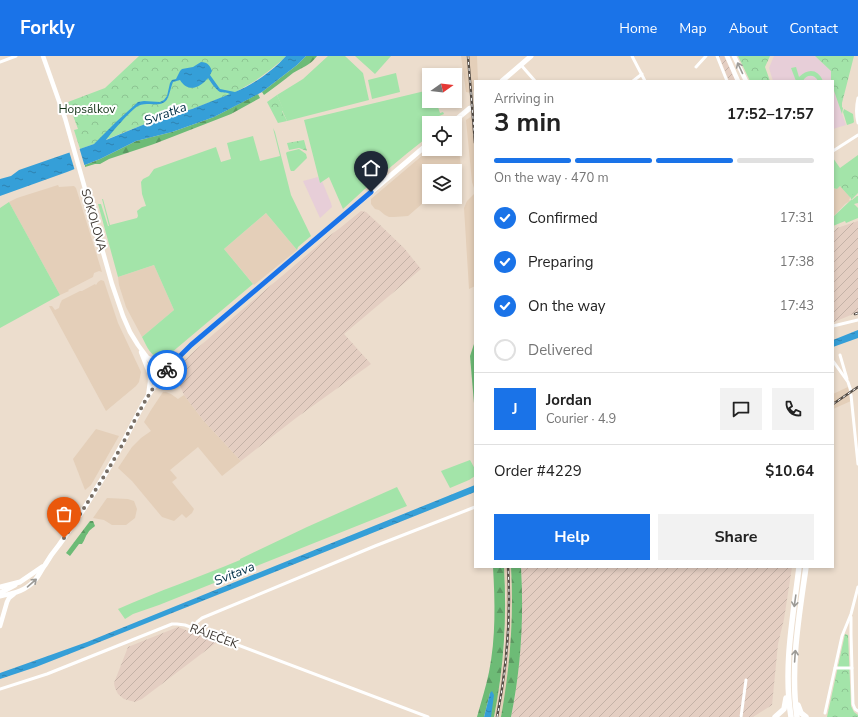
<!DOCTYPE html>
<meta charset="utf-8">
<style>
body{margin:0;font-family:"Nunito Sans",sans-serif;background:#f2f2f2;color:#222;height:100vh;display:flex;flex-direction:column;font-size:15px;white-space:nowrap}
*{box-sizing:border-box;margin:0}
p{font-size:13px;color:#767676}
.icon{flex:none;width:22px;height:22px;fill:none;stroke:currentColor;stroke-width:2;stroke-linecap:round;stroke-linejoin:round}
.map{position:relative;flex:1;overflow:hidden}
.panel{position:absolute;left:474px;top:24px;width:360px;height:488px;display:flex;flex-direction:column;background:#fff;border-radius:0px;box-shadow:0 2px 6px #0003}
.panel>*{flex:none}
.needle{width:26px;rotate:76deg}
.buttons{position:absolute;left:422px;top:12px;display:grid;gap:8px}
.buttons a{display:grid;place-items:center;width:40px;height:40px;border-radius:0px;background:#fff;box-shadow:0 2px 6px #0003;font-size:20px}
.pin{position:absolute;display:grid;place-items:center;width:34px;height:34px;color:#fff;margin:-41px -17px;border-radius:50% 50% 50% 0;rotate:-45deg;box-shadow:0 0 4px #0007}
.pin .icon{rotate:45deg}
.courier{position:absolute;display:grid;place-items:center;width:40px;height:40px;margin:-20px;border:3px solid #1a73e8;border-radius:50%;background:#fff;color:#222;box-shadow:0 1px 5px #0007}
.overview em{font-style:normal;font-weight:700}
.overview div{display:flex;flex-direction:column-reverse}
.overview{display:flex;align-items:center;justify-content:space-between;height:68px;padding:0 20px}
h1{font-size:26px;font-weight:700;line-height:30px}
.bar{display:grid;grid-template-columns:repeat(4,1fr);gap:6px 4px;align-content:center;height:48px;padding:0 20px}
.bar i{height:5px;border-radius:3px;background:#e0e0e0}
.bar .on{background:#1a73e8}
.bar p{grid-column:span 4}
.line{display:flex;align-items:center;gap:10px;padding:0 20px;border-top:1px solid #e0e0e0}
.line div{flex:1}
.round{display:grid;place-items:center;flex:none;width:42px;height:42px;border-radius:0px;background:#f2f2f2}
ol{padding:0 20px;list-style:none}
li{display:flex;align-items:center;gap:12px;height:44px}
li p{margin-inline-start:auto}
li .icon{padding:4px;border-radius:50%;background:#1a73e8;color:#fff;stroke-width:4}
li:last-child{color:#767676}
li i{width:22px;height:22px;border:2px solid #e0e0e0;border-radius:50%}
.button{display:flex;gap:8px;margin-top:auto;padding:8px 20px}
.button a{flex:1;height:46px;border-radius:0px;background:#1a73e8;color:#fff;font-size:16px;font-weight:700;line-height:46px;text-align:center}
.button a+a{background:#f2f2f2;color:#222}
header{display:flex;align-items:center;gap:24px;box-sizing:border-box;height:56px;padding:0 20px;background:#1a73e8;color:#fff}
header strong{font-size:19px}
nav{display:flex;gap:22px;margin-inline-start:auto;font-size:14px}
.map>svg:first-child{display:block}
</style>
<header>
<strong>Forkly</strong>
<nav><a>Home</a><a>Map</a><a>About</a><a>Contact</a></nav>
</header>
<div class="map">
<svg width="858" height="661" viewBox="0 0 858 661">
<defs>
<pattern id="industrial-furrows" width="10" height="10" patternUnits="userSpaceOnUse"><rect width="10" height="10" fill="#e4cec2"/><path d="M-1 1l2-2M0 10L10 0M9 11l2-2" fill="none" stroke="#c4b2a7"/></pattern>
<pattern id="forest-firs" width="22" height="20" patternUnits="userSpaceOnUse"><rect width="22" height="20" fill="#6dbb76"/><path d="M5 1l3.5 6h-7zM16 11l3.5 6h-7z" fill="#5b9961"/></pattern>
<pattern id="park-crowns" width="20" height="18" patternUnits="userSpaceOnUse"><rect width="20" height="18" fill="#a3e4a9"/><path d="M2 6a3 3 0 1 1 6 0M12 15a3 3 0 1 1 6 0" fill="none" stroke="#8dc492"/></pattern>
<pattern id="water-ripples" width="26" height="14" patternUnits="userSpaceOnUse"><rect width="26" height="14" fill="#359fd8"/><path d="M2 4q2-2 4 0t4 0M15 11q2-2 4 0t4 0" fill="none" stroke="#2e82b0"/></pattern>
</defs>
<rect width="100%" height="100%" fill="#ecddcd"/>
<!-- built -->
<g fill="#e4cfb9">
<polygon points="461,0 477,0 478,25 475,25 475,33 471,37 466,36"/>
<polygon points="475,58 475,131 474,132 472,126 466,64"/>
<polygon points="455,72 458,76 461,114 455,119 455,115 429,115 429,141 430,141 408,160 394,161 389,161 385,159 379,154 375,153 371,148 371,143 430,93 455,93"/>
<polygon points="58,129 59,131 74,130 76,132 102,216 99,215 94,217 93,221 68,234 69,235 60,239 9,146 17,142"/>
<polygon points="840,130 851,142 849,143 850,145 845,148 833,161 833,132 837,133"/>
<polygon points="475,137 475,230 469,233 464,152 467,145"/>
<polygon points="266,157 297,194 254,229 224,193"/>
<polygon points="154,209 174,254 142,281 126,251 119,229 118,221"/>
<polygon points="101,224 104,225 118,267 141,316 139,326 136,330 106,355 49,250 52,250 55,254 59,252 60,248 62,244 80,235 82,235 95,228 96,229 98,226"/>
<polygon points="848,331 851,345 833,353 833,338"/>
<polygon points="163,336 166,336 171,338 178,343 184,339 203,364 241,405 222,420 198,391 170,414 177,422 172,426 194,453 192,457 186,462 182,458 174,465 162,461 132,425 118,412 132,391 141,382 151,375 144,366 151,354"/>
<polygon points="96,373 119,380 91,429 85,434 73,403"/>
<polygon points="107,442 128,443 134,445 137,453 135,462 126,469 112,469 104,464 93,462"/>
<polygon points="504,511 511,511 512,539 511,587 507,628 501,661 494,661 500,627 505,586 506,539"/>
</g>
<!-- industrial -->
<g fill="url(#industrial-furrows)">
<polygon points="719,0 724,0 736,25 729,25"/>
<polygon points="361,155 366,156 380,169 404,192 421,213 344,278 371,308 296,362 241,405 203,364 184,339 177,323 176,316 178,311 191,298 216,276 328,181 340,172"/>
<polygon points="858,165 858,256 834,266 833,177 837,172"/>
<polygon points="521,511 792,511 784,563 778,588 772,649 753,661 511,661 515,641 521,585 522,528"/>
<polygon points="178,571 217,586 142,643 135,646 124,643 118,638 115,632 114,627 128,591"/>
</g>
<!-- education -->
<g fill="#e7ced8">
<polygon points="774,0 815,0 831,15 831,25 773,25 769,12"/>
<polygon points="833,32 846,69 833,73"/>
<polygon points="318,121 320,126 322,125 331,147 332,151 320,162 303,125"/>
</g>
<!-- grass -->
<g fill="#a3e4a9">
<polygon points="328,0 345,0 363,17 369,44 287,65 282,54 283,53 277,39 303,23"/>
<polygon points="355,0 391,0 375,18"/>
<path d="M 796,11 L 799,21 C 808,12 818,13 823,25 L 818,25 C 815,18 806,18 803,25 L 796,25 L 791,12 Z"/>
<polygon points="396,17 400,36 372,43 368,24"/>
<path d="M 429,34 L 429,45 L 436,45 L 440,57 L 443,56 L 444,58 L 439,60 L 441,64 L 446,63 L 447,65 L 445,67 L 429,67 L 429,80 C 399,103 371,127 343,153 L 329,121 L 320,127 L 304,64 Z"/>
<polygon points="844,53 853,58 854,66 853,67 847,69 843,56"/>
<path d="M 273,72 L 275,76 L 291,139 L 311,180 L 298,191 L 297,194 L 266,157 L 224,193 L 253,228 L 171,297 C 154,308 149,295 142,281 L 174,254 L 154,209 L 118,221 L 98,148 L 101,148 L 108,170 L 109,170 L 102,143 L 103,143 L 110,169 L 137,162 L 138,160 L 137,155 L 142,151 L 146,150 L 142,138 L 141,126 L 143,123 L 149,120 L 154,113 L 216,91 L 221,106 L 231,103 L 227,87 L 253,80 L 260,105 L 280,100 Z"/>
<polygon points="299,93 306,98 307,102 294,115 291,115 290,113 286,97 287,96"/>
<polygon points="858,99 858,137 851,144 852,144 857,140 858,140 858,147 854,148 858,152 858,162 846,167 845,165 833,170 833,161 851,144 851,142 840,130 837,133 833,132 833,102 840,112"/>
<polygon points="9,146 60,239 0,272 0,152"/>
<polygon points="470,404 475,413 475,420 469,424 450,432 441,415"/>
<path d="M 397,431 L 407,450 L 159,549 L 133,558 L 125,563 L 118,553 C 158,535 200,521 240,504 L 240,503 L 307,471 Z"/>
</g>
<!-- forest -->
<g fill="url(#forest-firs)">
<path d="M 306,0 L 317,0 C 311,9 301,12 293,17 C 284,24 274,32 264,39 L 262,36 L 297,9 Z"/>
<polygon points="258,38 260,42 231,58 154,88 109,103 100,108 95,108 85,111 85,109 100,103 136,85 172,76 214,61"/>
<polygon points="475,285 475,359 470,300"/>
<path d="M 90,465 L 93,465 L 95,470 C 93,472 89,474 88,477 C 85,480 85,484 82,488 L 79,488 L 70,500 L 66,497 Z"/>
<path d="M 493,511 L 504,511 C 507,562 504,611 494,661 L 491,661 L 491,658 L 490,637 L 484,661 L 477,661 C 481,646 486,631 489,616 C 496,582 495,545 493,511 Z"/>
<path d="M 511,511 L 521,511 C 524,561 521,612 511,661 L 501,661 C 510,611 514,562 511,511 Z"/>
</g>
<!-- park -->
<g fill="url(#park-crowns)">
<polygon points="139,0 286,0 281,5 270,14 255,25 234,37 192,53 169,59 140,70 105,84 80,93 74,74 78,73 68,46 105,32"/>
<polygon points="738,0 770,0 765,11 770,25 750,25"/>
<polygon points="815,0 854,0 842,47 842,51 843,52 842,58 833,32 833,25 831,25 831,15"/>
<polygon points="277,39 284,54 282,55 287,65 278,67 267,46"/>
<polygon points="304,84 307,95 299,92 289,94 287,87"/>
<polygon points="857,116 858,117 858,134 850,141 841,131"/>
<polygon points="845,578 848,579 851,650 854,656 858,659 858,661 827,661"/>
</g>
<!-- water -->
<g fill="url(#water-ripples)" fill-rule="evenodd">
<path d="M 286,0 L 306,0 L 297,9 L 262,36 L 214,61 L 172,76 L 136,85 L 100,103 L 67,116 L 0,140 L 0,123 L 11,120 L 19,114 L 94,88 L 116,66 L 138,46 L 144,45 L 160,46 L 164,44 L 167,40 L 170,27 L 172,24 L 176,23 L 180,15 L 182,13 L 193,11 L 201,6 C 208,6 210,10 212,15 L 210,19 L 220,33 L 235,36 C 252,29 273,15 286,0 ZM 208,22 C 211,26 215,33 220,36 C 224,37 227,36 230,38 L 192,53 L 169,59 L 140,70 L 106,84 C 112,76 130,55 138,50 C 142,48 146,48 150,48 C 170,50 167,42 173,26 L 180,24 C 188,37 200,32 208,22 Z"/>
<polygon points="858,274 858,282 833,291 833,284"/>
<polygon points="475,429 475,436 87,591 36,611 0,623 0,617 87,586"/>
<polygon points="492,635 494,639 491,661 484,661 490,637"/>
</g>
<!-- pier -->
<polygon fill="#ecddcd" points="79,91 85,111 75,115 69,95"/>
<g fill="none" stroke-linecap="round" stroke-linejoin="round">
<!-- primary-tunnel -->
<polyline stroke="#c8bbad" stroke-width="5" stroke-dasharray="5 2.5" stroke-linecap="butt" points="470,52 475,48"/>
<!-- street -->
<g stroke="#fff" stroke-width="3">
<polyline points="632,0 645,25"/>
<polyline points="717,0 727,25"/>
<polyline points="0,6 16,0"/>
<polyline points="521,9 535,25"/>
<polyline points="696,11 706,0"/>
<polyline points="633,25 642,18"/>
<path d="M 858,42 C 856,51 856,59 858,67"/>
<polyline points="833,95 858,79"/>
<polyline points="833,270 858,264"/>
<polyline points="840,299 847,323"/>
<polyline points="833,305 848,326 851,335"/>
<polyline points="851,339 858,408"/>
<polyline points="851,561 851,578 853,648 855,653 858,655"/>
<polyline points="194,573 197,566 202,562 375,490 475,451"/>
<polyline points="835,612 852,612"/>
<polyline points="0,633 47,618 172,568 177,568 185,569 428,661"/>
<polyline points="825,657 842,580 851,558 858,531"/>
<polyline points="741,661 746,624"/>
</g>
<!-- secondary -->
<g stroke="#fff" stroke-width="4.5">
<polyline points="43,0 65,62 112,228 123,260 130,276 138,289 161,320"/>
<polyline points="727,0 738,25"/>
<polyline points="734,0 746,25"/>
<polyline points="141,296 150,319 150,326 148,340"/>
<path d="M 148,302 C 158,306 166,306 177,303"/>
<polyline points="0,570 7,546 9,542 14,538"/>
</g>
<!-- primary -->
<g stroke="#fff" stroke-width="5">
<polyline points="502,25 531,0"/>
<polyline points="452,67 470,52"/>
<polyline points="0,531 20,526 42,511"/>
<polyline points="0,537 15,529"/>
<path d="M 0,540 C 11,538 22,536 31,528 C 38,523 40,515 45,509 C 49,502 54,495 59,489 C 81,459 101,426 119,394 C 133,369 144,342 162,320 C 171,309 181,299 191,289 L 429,87"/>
</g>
<!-- highway -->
<g stroke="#fff" stroke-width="5.5">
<polyline points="798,649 801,657 806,661"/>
<polyline points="775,661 784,653 786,642"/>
<path d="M 791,661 C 783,611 793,561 799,511"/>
<path d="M 797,661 C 790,611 799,561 806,511"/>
</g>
<!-- rail casing -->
<g stroke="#554d46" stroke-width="2.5">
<g id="rail">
<polyline points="468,0 475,87"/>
<polyline points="855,258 858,257"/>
<polyline points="833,348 858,331"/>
<path d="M 497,661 C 507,611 511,562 508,511"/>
</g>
</g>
<!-- rail -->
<use href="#rail" stroke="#fff" stroke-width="1" stroke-dasharray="3" stroke-linecap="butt"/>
</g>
<!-- one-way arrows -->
<defs><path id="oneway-shaft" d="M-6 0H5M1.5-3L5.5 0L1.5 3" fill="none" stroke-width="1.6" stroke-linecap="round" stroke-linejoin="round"/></defs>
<g stroke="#9c9a96">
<use href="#oneway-shaft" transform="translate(740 12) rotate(-115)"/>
<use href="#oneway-shaft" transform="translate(32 527) rotate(-41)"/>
<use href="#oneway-shaft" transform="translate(795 545) rotate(98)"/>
<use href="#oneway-shaft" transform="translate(795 600) rotate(-86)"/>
</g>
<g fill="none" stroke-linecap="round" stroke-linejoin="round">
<!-- done -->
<path stroke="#786f66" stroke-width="4" stroke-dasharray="0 7.2" d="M 64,482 C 84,453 103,423 120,393 C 134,366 147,337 167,314"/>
<!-- route -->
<polyline stroke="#1a73e8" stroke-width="5" points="167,314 177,303 191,289 371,136"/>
</g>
<g text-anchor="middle" stroke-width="4" stroke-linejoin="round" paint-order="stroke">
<!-- park labels -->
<g font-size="12" fill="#133317" stroke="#fff">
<text x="87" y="57">Hopsálkov</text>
</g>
<!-- street labels -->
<g font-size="12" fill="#3a342e" stroke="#fff">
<text transform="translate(94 164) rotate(74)" y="4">SOKOLOVA</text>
<text transform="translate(214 580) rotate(20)" y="4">RÁJEČEK</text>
</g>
<!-- water labels -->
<g font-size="13" font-style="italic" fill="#012f46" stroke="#fff">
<text transform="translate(165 57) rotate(-20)" y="5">Svratka</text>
<text transform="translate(234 517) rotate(-22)" y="5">Svitava</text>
</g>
</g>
</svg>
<div class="buttons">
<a><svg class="needle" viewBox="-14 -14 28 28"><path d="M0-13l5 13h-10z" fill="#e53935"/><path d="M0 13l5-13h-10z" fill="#767676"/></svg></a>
<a><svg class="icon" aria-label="locate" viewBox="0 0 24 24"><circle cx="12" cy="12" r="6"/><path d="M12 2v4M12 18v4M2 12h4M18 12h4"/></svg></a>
<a><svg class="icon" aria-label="layers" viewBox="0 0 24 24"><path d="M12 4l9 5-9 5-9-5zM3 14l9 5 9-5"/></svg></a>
</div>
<div class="pin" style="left:64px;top:482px;background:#ea580c"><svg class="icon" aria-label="bag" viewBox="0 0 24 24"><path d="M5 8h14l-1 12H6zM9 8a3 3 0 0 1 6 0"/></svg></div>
<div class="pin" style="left:371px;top:136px;background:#1f2937"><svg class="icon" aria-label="home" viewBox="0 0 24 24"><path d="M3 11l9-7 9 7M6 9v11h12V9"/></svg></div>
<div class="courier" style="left:167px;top:314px"><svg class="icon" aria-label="bike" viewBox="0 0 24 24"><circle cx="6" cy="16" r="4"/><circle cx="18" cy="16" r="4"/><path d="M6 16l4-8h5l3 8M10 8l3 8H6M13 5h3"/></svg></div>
<section class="panel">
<div class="overview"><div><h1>3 min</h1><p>Arriving in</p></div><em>17:52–17:57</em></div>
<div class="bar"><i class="on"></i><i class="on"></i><i class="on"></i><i></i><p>On the way · 470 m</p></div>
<ol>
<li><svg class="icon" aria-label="check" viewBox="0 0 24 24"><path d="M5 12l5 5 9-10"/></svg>Confirmed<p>17:31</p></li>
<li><svg class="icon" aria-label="check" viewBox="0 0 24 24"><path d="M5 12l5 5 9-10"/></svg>Preparing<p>17:38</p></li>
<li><svg class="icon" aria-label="check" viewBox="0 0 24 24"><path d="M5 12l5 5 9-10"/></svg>On the way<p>17:43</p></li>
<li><i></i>Delivered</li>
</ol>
<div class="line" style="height:72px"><b class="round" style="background:#1a73e8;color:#fff">J</b><div><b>Jordan</b><p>Courier · 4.9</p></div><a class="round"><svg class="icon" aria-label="chat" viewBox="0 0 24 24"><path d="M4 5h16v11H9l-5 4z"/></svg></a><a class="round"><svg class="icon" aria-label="phone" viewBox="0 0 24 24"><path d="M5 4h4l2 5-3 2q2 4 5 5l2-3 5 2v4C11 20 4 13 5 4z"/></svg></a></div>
<div class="line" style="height:52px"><div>Order #4229</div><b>$10.64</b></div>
<div class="button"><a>Help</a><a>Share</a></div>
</section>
</div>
